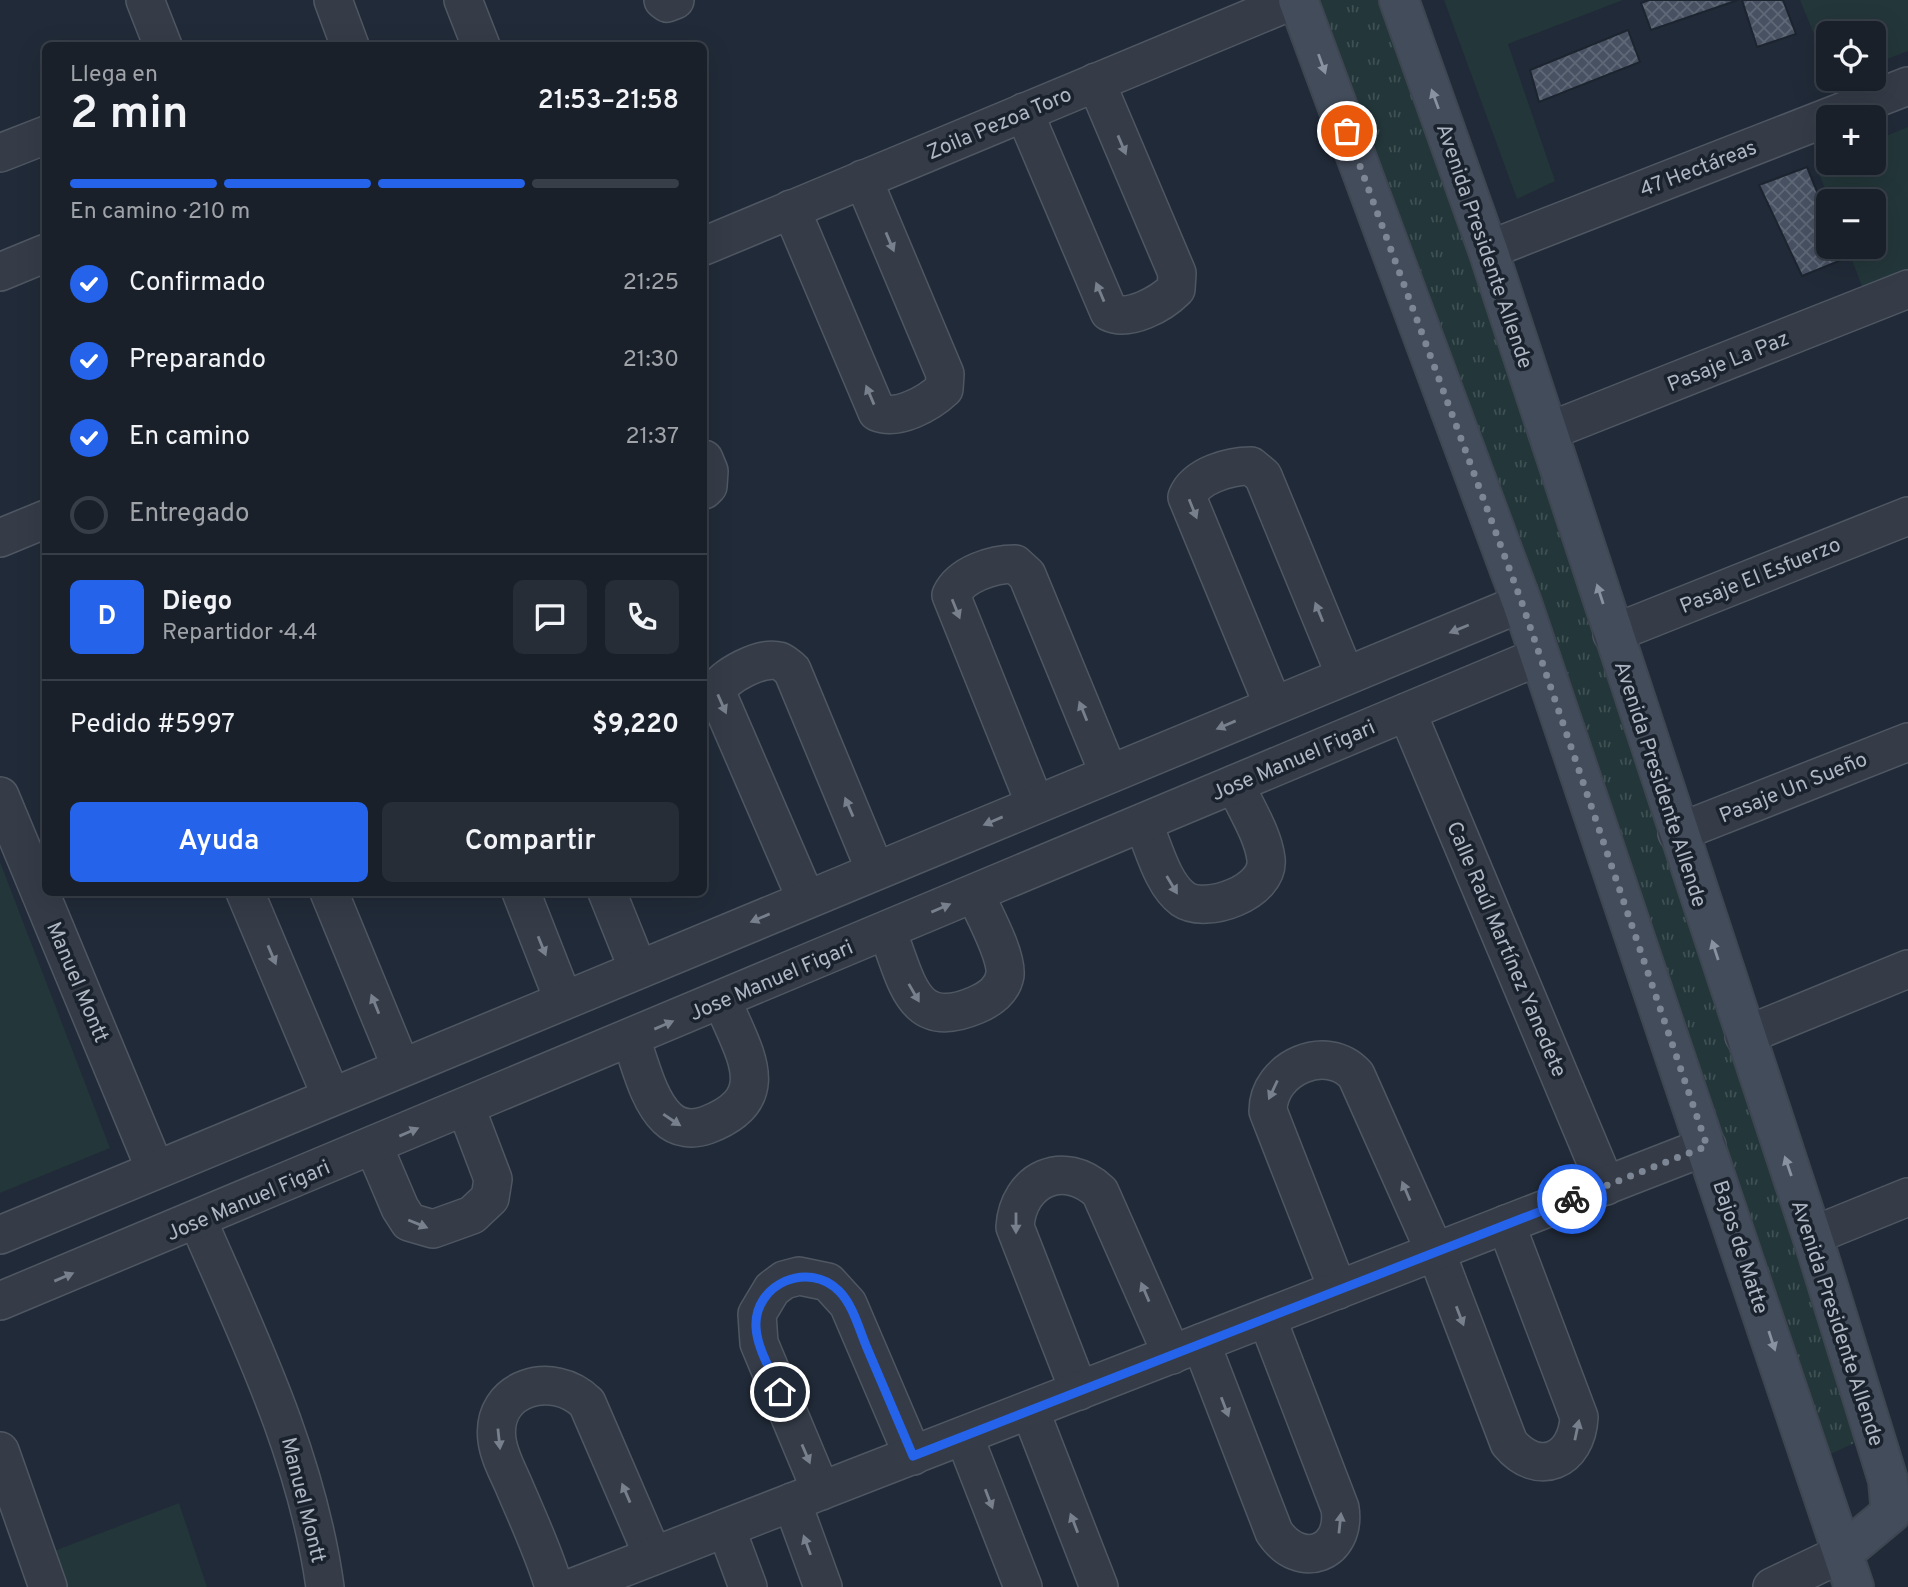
<!DOCTYPE html>
<html lang="es">
<meta charset="utf-8">
<style>
body{margin:0;font-family:Overpass,sans-serif;background:#262d36;color:#f1f3f6;height:100vh;display:flex;flex-direction:column;font-size:26px;white-space:nowrap}
*{box-sizing:border-box;margin:0}
p{font-size:23px;color:#9fa3a8}
.icon{flex:none;width:38px;height:38px;fill:none;stroke:currentColor;stroke-width:2;stroke-linecap:round;stroke-linejoin:round}
.map{position:relative;flex:1;overflow:hidden}
.sheet{position:absolute;left:42px;top:42px;width:665px;height:854px;display:flex;flex-direction:column;background:#19202a;border-radius:10px;box-shadow:0 7px 28px #0002,0 0 0 2px #373e47}
.sheet>*{flex:none}
.controls{position:absolute;left:1816px;top:21px;display:grid;gap:14px}
.controls a{display:grid;place-items:center;width:70px;height:70px;border-radius:10px;background:#19202a;box-shadow:0 7px 28px #0002,0 0 0 2px #373e47;font-size:35px}
.pin{position:absolute;display:grid;place-items:center;width:60px;height:60px;color:#fff;margin:-30px;border:4px solid #fff;border-radius:50%;box-shadow:0 2px 7px #0007}
.courier{position:absolute;display:grid;place-items:center;width:70px;height:70px;margin:-35px;border:5px solid #2563eb;border-radius:50%;background:#fff;color:#222;box-shadow:0 2px 9px #0007}
.summary em{font-style:normal;font-weight:600}
.summary div{display:flex;flex-direction:column-reverse}
.summary{display:flex;align-items:center;justify-content:space-between;height:119px;padding:0 28px}
h1{font-size:46px;font-weight:600;line-height:52px}
.bar{display:grid;grid-template-columns:repeat(4,1fr);gap:10px 7px;align-content:center;height:84px;padding:0 28px}
.bar i{height:9px;border-radius:5px;background:#373e47}
.bar .on{background:#2563eb}
.bar p{grid-column:span 4}
.line{display:flex;align-items:center;gap:18px;padding:0 28px;border-top:2px solid #373e47}
.line div{flex:1}
.round{display:grid;place-items:center;flex:none;width:74px;height:74px;border-radius:10px;background:#262d36}
ol{padding:0 28px;list-style:none}
li{display:flex;align-items:center;gap:21px;height:77px}
li p{margin-inline-start:auto}
li .icon{padding:7px;border-radius:50%;background:#2563eb;color:#fff;stroke-width:4}
li:last-child{color:#9fa3a8}
li i{width:38px;height:38px;border:4px solid #373e47;border-radius:50%}
.action{display:flex;gap:14px;margin-top:auto;padding:14px 28px}
.action a{flex:1;height:80px;border-radius:10px;background:#2563eb;color:#fff;font-size:28px;font-weight:600;line-height:80px;text-align:center}
.action a+a{background:#262d36;color:#f1f3f6}
.map>svg:first-child{display:block}
</style>
<div class="map">
<svg width="1908" height="1587" viewBox="0 0 1908 1587">
<defs>
<pattern id="grass-tufts" width="24" height="20" patternUnits="userSpaceOnUse" patternTransform="scale(1.75)"><rect width="24" height="20" fill="#233639"/><path d="M3 7l-1-3M5 7V3M7 7l1-3M15 17l-1-3M17 17v-4M19 17l1-3" fill="none" stroke="#405154"/></pattern>
<pattern id="building-cross-hatch" width="8" height="8" patternUnits="userSpaceOnUse" patternTransform="scale(1.75)"><rect width="8" height="8" fill="#475162"/><path d="M0 0l8 8M0 8l8-8" fill="none" stroke="#5f6877"/></pattern>
</defs>
<rect width="100%" height="100%" fill="#212a38"/>
<!-- grass -->
<polygon fill="url(#grass-tufts)" points="1316,0 1383,0 1492,306 1861,1440 1828,1455"/>
<!-- park -->
<g fill="#233639">
<polygon points="1444,0 1623,0 1508,44 1555,181 1517,199"/>
<polygon points="1800,0 1908,0 1908,51 1874,64 1874,33 1829,33 1829,71"/>
<polygon points="1908,127 1908,272 1863,289 1847,247 1874,247 1874,201 1830,201 1815,164 1829,158 1829,163 1874,163 1874,141"/>
<polygon points="0,862 110,1148 0,1193"/>
<polygon points="179,1503 207,1587 61,1587 49,1553"/>
</g>
<!-- building -->
<g fill="url(#building-cross-hatch)" stroke="#1c242f" stroke-width="2">
<polygon points="1649,0 1738,0 1651,30 1641,3"/>
<polygon points="1742,0 1783,0 1796,34 1757,47"/>
<polygon points="1628,30 1640,62 1539,102 1530,70"/>
<polygon points="1807,167 1829,221 1829,247 1839,247 1844,259 1802,276 1759,185"/>
</g>
<g fill="none" stroke-linecap="round" stroke-linejoin="round">
<!-- minor casing -->
<g stroke="#4f5763" stroke-width="40">
<g id="minor">
<polyline points="145,0 163,46"/>
<polyline points="333,0 350,46"/>
<polyline points="463,0 481,46"/>
<polyline points="663,0 667,3 675,0"/>
<path d="M 1024,112 L 1109,312 C 1129,322 1161,304 1176,289 L 1177,273 L 1096,82"/>
<polyline points="0,153 46,135"/>
<path d="M 791,209 L 877,412 C 898,421 929,403 944,389 L 945,374 L 863,179"/>
<polyline points="704,246 1294,0"/>
<polyline points="1488,250 1908,86"/>
<polyline points="0,272 46,253"/>
<polyline points="1547,432 1908,289"/>
<polyline points="704,459 709,471 708,486 704,490"/>
<polyline points="0,538 46,519"/>
<polyline points="1612,634 1908,516"/>
<path d="M 1273,705 L 1187,497 C 1196,475 1230,466 1251,466 L 1263,476 L 1345,675"/>
<polyline points="1407,712 1606,1186"/>
<polyline points="0,796 155,1169"/>
<path d="M 1035,804 L 951,595 C 961,574 993,564 1015,564 L 1027,575 L 1109,774"/>
<path d="M 1143,823 C 1153,845 1162,884 1183,899 C 1206,915 1270,892 1266,859 C 1263,834 1245,807 1235,784"/>
<polyline points="1677,833 1908,742"/>
<polyline points="245,892 331,1096"/>
<polyline points="329,892 401,1067"/>
<polyline points="521,892 563,999"/>
<polyline points="607,892 638,969"/>
<path d="M 806,899 L 716,691 C 724,676 761,656 779,661 C 783,662 788,667 792,670 L 875,870"/>
<path d="M 887,931 C 907,979 911,1033 976,1005 C 990,999 1002,991 1005,975 C 1007,955 984,914 975,894"/>
<polyline points="1744,1036 1908,969"/>
<path d="M 631,1039 C 640,1063 648,1100 667,1118 C 678,1129 693,1130 707,1125 C 778,1098 743,1052 722,1000"/>
<polyline points="374,1147 400,1208 409,1222 433,1229 472,1215 490,1198 493,1179 466,1108"/>
<path d="M 198,1221 C 250,1340 307,1457 325,1587"/>
<polyline points="0,1235 1522,603"/>
<polyline points="1812,1236 1908,1197"/>
<path d="M 1338,1290 L 1268,1111 C 1268,1068 1327,1042 1356,1075 L 1443,1270 L 1509,1443 C 1538,1478 1577,1461 1579,1417 L 1506,1224"/>
<polyline points="0,1301 1540,656"/>
<path d="M 1201,1343 L 1274,1532 C 1300,1571 1347,1554 1340,1508 L 1267,1318"/>
<path d="M 1079,1391 L 1015,1227 C 1018,1179 1064,1158 1100,1192 L 1172,1355"/>
<polyline points="1030,1410 1099,1587"/>
<polyline points="964,1436 1023,1587"/>
<polyline points="0,1451 48,1587"/>
<polyline points="821,1491 759,1343 757,1314 772,1289 784,1280 799,1276 828,1282 848,1304 913,1456"/>
<polyline points="792,1502 823,1587"/>
<polyline points="726,1528 748,1587"/>
<path d="M 554,1587 C 544,1553 528,1519 514,1486 C 508,1472 499,1456 497,1440 C 490,1387 553,1369 587,1403 L 653,1556"/>
<polyline points="574,1587 1707,1146"/>
<polyline points="1772,1587 1843,1553"/>
</g>
</g>
<!-- secondary casing -->
<g stroke="#3e4652" stroke-width="42">
<g id="secondary">
<polyline points="1298,0 1522,603 1854,1587"/>
<polyline points="1399,0 1488,250 1818,1254 1888,1480 1891,1513 1843,1553"/>
</g>
</g>
<!-- minor -->
<use href="#minor" stroke="#353c48" stroke-width="37"/>
<!-- secondary -->
<use href="#secondary" stroke="#434c5b" stroke-width="38"/>
</g>
<!-- one-way arrows -->
<defs><path id="oneway-solid" d="M-6-.8H1V-3.2L6.5 0L1 3.2V.8H-6Z" transform="scale(1.75)"/></defs>
<g fill="#8992a0">
<use href="#oneway-solid" transform="translate(1322 64) rotate(70)"/>
<use href="#oneway-solid" transform="translate(1435 99) rotate(-110)"/>
<use href="#oneway-solid" transform="translate(1600 594) rotate(-108)"/>
<use href="#oneway-solid" transform="translate(1715 950) rotate(-108)"/>
<use href="#oneway-solid" transform="translate(1788 1166) rotate(-109)"/>
<use href="#oneway-solid" transform="translate(1772 1341) rotate(72)"/>
</g>
<g fill="#78808d">
<use href="#oneway-solid" transform="translate(1122 145) rotate(67)"/>
<use href="#oneway-solid" transform="translate(890 242) rotate(67)"/>
<use href="#oneway-solid" transform="translate(1100 292) rotate(-113)"/>
<use href="#oneway-solid" transform="translate(870 395) rotate(-113)"/>
<use href="#oneway-solid" transform="translate(1193 509) rotate(68)"/>
<use href="#oneway-solid" transform="translate(956 609) rotate(68)"/>
<use href="#oneway-solid" transform="translate(1319 612) rotate(-112)"/>
<use href="#oneway-solid" transform="translate(1459 629) rotate(158)"/>
<use href="#oneway-solid" transform="translate(722 704) rotate(66)"/>
<use href="#oneway-solid" transform="translate(1083 711) rotate(-112)"/>
<use href="#oneway-solid" transform="translate(1226 725) rotate(157)"/>
<use href="#oneway-solid" transform="translate(849 807) rotate(-113)"/>
<use href="#oneway-solid" transform="translate(993 821) rotate(157)"/>
<use href="#oneway-solid" transform="translate(1172 885) rotate(59)"/>
<use href="#oneway-solid" transform="translate(941 908) rotate(-23)"/>
<use href="#oneway-solid" transform="translate(760 918) rotate(157)"/>
<use href="#oneway-solid" transform="translate(542 946) rotate(68)"/>
<use href="#oneway-solid" transform="translate(272 955) rotate(67)"/>
<use href="#oneway-solid" transform="translate(914 993) rotate(60)"/>
<use href="#oneway-solid" transform="translate(375 1004) rotate(-112)"/>
<use href="#oneway-solid" transform="translate(664 1025) rotate(-23)"/>
<use href="#oneway-solid" transform="translate(1273 1090) rotate(115)"/>
<use href="#oneway-solid" transform="translate(672 1120) rotate(34)"/>
<use href="#oneway-solid" transform="translate(409 1132) rotate(-23)"/>
<use href="#oneway-solid" transform="translate(1406 1191) rotate(-113)"/>
<use href="#oneway-solid" transform="translate(1016 1223) rotate(90)"/>
<use href="#oneway-solid" transform="translate(418 1224) rotate(22)"/>
<use href="#oneway-solid" transform="translate(64 1277) rotate(-23)"/>
<use href="#oneway-solid" transform="translate(1145 1292) rotate(-113)"/>
<use href="#oneway-solid" transform="translate(1460 1316) rotate(69)"/>
<use href="#oneway-solid" transform="translate(1225 1407) rotate(69)"/>
<use href="#oneway-solid" transform="translate(1577 1430) rotate(-78)"/>
<use href="#oneway-solid" transform="translate(499 1439) rotate(84)"/>
<use href="#oneway-solid" transform="translate(806 1454) rotate(67)"/>
<use href="#oneway-solid" transform="translate(626 1493) rotate(-113)"/>
<use href="#oneway-solid" transform="translate(989 1499) rotate(69)"/>
<use href="#oneway-solid" transform="translate(1074 1523) rotate(-111)"/>
<use href="#oneway-solid" transform="translate(1340 1523) rotate(-84)"/>
<use href="#oneway-solid" transform="translate(807 1545) rotate(-110)"/>
</g>
<g fill="none" stroke-linecap="round" stroke-linejoin="round">
<!-- done -->
<polyline stroke="#7d8694" stroke-width="7" stroke-dasharray="0 12.6" points="1347,131 1522,603 1707,1146 1572,1199"/>
<!-- route -->
<path stroke="#2563eb" stroke-width="9" d="M 780,1392 C 772,1372 757,1349 756,1327 C 754,1284 808,1260 839,1291 C 853,1305 859,1329 867,1348 C 882,1384 898,1420 913,1456 L 1572,1199"/>
</g>
<g text-anchor="middle" stroke-width="7" stroke-linejoin="round" paint-order="stroke">
<!-- street labels -->
<g font-size="21" fill="#afb7c5" stroke="#1a222d">
<text transform="translate(999 123) rotate(-23)" y="7">Zoila Pezoa Toro</text>
<text transform="translate(1698 168) rotate(-21)" y="7">47 Hectáreas</text>
<text transform="translate(1485 246) rotate(71)" y="7">Avenida Presidente Allende</text>
<text transform="translate(1728 361) rotate(-22)" y="7">Pasaje La Paz</text>
<text transform="translate(1760 575) rotate(-22)" y="7">Pasaje El Esfuerzo</text>
<text transform="translate(1293 760) rotate(-23)" y="7">Jose Manuel Figari</text>
<text transform="translate(1661 784) rotate(72)" y="7">Avenida Presidente Allende</text>
<text transform="translate(1793 787) rotate(-22)" y="7">Pasaje Un Sueño</text>
<text transform="translate(1507 949) rotate(67)" y="7">Calle Raúl Martínez Yanedete</text>
<text transform="translate(771 980) rotate(-23)" y="7">Jose Manuel Figari</text>
<text transform="translate(78 982) rotate(67)" y="7">Manuel Montt</text>
<text transform="translate(248 1200) rotate(-23)" y="7">Jose Manuel Figari</text>
<text transform="translate(1741 1247) rotate(72)" y="7">Bajos de Matte</text>
<text transform="translate(1838 1323) rotate(72)" y="7">Avenida Presidente Allende</text>
<text transform="translate(304 1500) rotate(76)" y="7">Manuel Montt</text>
</g>
</g>
</svg>
<div class="controls">
<a><svg class="icon" aria-label="locate" viewBox="0 0 24 24"><circle cx="12" cy="12" r="6"/><path d="M12 2v4M12 18v4M2 12h4M18 12h4"/></svg></a>
<a>+</a>
<a>−</a>
</div>
<div class="pin" style="left:1347px;top:131px;background:#ea580c"><svg class="icon" aria-label="bag" viewBox="0 0 24 24"><path d="M5 8h14l-1 12H6zM9 8a3 3 0 0 1 6 0"/></svg></div>
<div class="pin" style="left:780px;top:1392px;background:#1f2937"><svg class="icon" aria-label="home" viewBox="0 0 24 24"><path d="M3 11l9-7 9 7M6 9v11h12V9"/></svg></div>
<div class="courier" style="left:1572px;top:1199px"><svg class="icon" aria-label="bike" viewBox="0 0 24 24"><circle cx="6" cy="16" r="4"/><circle cx="18" cy="16" r="4"/><path d="M6 16l4-8h5l3 8M10 8l3 8H6M13 5h3"/></svg></div>
<section class="sheet">
<div class="summary"><div><h1>2 min</h1><p>Llega en</p></div><em>21:53–21:58</em></div>
<div class="bar"><i class="on"></i><i class="on"></i><i class="on"></i><i></i><p>En camino · 210 m</p></div>
<ol>
<li><svg class="icon" aria-label="check" viewBox="0 0 24 24"><path d="M5 12l5 5 9-10"/></svg>Confirmado<p>21:25</p></li>
<li><svg class="icon" aria-label="check" viewBox="0 0 24 24"><path d="M5 12l5 5 9-10"/></svg>Preparando<p>21:30</p></li>
<li><svg class="icon" aria-label="check" viewBox="0 0 24 24"><path d="M5 12l5 5 9-10"/></svg>En camino<p>21:37</p></li>
<li><i></i>Entregado</li>
</ol>
<div class="line" style="height:126px"><b class="round" style="background:#2563eb;color:#fff">D</b><div><b>Diego</b><p>Repartidor · 4.4</p></div><a class="round"><svg class="icon" aria-label="chat" viewBox="0 0 24 24"><path d="M4 5h16v11H9l-5 4z"/></svg></a><a class="round"><svg class="icon" aria-label="phone" viewBox="0 0 24 24"><path d="M5 4h4l2 5-3 2q2 4 5 5l2-3 5 2v4C11 20 4 13 5 4z"/></svg></a></div>
<div class="line" style="height:91px"><div>Pedido #5997</div><b>$9,220</b></div>
<div class="action"><a>Ayuda</a><a>Compartir</a></div>
</section>
</div>
